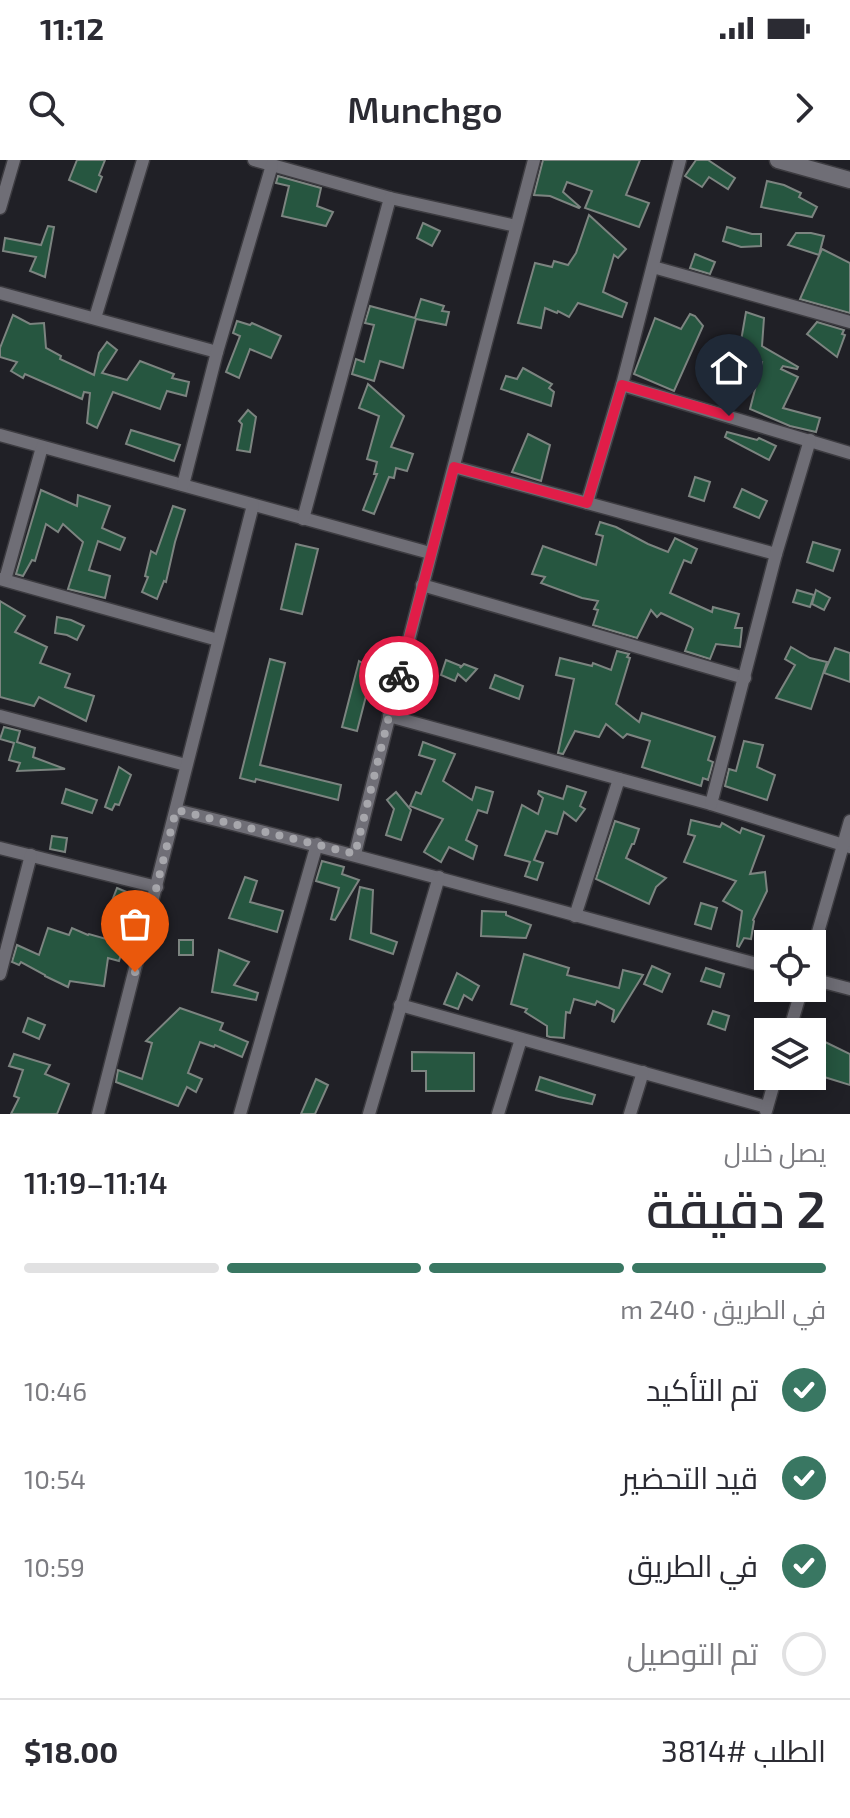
<!DOCTYPE html>
<html lang="ar">
<meta charset="utf-8">
<style>
body{margin:0;font-family:"Exo 2",Cairo,sans-serif;background:#f2f2f3;color:#2b2b33;direction:rtl;height:100vh;display:flex;flex-direction:column;font-size:30px;white-space:nowrap}
*{box-sizing:border-box;margin:0}
p{font-size:26px;color:#7c7c81}
.icon{flex:none;width:44px;height:44px;fill:none;stroke:currentColor;stroke-width:2;stroke-linecap:round;stroke-linejoin:round}
.map{position:relative;height:954px;overflow:hidden;direction:ltr}
.side{display:flex;flex-direction:column;background:#fff;flex:1}
.side>*{flex:none}
.tools{position:absolute;left:754px;top:770px;display:grid;gap:16px}
.tools a{display:grid;place-items:center;width:72px;height:72px;border-radius:0px;background:#fff;box-shadow:0 4px 20px #0003;font-size:40px}
.pin{position:absolute;display:grid;place-items:center;width:68px;height:68px;color:#fff;margin:-82px -34px;border-radius:50% 50% 50% 0;rotate:-45deg;box-shadow:0 0 8px #0007}
.pin .icon{rotate:45deg}
.courier{position:absolute;display:grid;place-items:center;width:80px;height:80px;margin:-40px;border:6px solid #e11d48;border-radius:50%;background:#fff;color:#222;box-shadow:0 2px 10px #0007}
.summary em{font-style:normal;font-weight:600}
.summary div{display:flex;flex-direction:column-reverse}
.summary{display:flex;align-items:center;justify-content:space-between;height:136px;padding:0 24px}
h1{font-size:52px;font-weight:600;line-height:60px}
.bar{display:grid;grid-template-columns:repeat(4,1fr);gap:12px 8px;align-content:center;height:96px;padding:0 24px}
.bar i{height:10px;border-radius:6px;background:#e1e1e2}
.bar .on{background:#397762}
.bar p{grid-column:span 4}
.line{display:flex;align-items:center;gap:20px;padding:0 24px;border-top:2px solid #e1e1e2}
.line div{flex:1}
ol{padding:0 24px;list-style:none}
li{display:flex;align-items:center;gap:24px;height:88px}
li p{margin-inline-start:auto}
li .icon{padding:8px;border-radius:50%;background:#397762;color:#fff;stroke-width:4}
li:last-child{color:#7c7c81}
li i{width:44px;height:44px;border:4px solid #e1e1e2;border-radius:50%}
.status{display:flex;justify-content:space-between;align-items:center;height:56px;padding:0 40px;background:#fff;direction:ltr}
.status svg{height:22px;fill:currentColor}
header{display:flex;justify-content:space-between;align-items:center;height:104px;padding:0 24px;background:#fff;font-size:36px;font-weight:600}
.map>svg:first-child{display:block}
</style>
<div class="status"><b>11:12</b><svg viewBox="0 0 49 12"><path d="M0 12V9h3v3zM5 12V6h3v6zM10 12V3h3v9zM15 12V0h3v12zM26 1h20v11H26zM47 4h2v5h-2z"/></svg></div>
<header><svg class="icon" aria-label="forward" viewBox="0 0 24 24"><path d="M9 5l7 7-7 7"/></svg>Munchgo<svg class="icon" aria-label="search" viewBox="0 0 24 24"><circle cx="10" cy="10" r="6"/><path d="M15 15l6 6"/></svg></header>
<div class="map">
<svg width="850" height="954" viewBox="0 0 850 954">
<rect width="100%" height="100%" fill="#202026"/>
<!-- building -->
<g fill="#265640" stroke="#7c8480" stroke-width="2">
<polygon points="77,0 105,0 99,15 102,17 96,32 69,20"/>
<polygon points="543,0 640,0 626,35 649,43 639,67 585,48 592,31 567,22 563,32 580,47 579,48 550,36 534,35"/>
<polygon points="696,0 708,0 735,18 728,29 709,17 702,27 685,16"/>
<polygon points="278,16 321,28 317,46 333,52 326,66 282,56 289,26 276,23"/>
<polygon points="767,21 784,25 801,33 799,37 817,47 812,57 761,47"/>
<polygon points="589,55 626,89 618,98 614,95 603,132 627,143 622,157 578,143 569,157 558,151 557,153 545,148 541,168 518,163 535,103 552,107 554,101 568,105 576,93"/>
<polygon points="423,63 440,71 432,86 417,78"/>
<polygon points="48,66 54,67 45,117 30,111 36,97 3,91 5,78 41,85"/>
<polygon points="727,67 752,74 761,74 761,86 741,87 723,81"/>
<polygon points="796,73 811,73 824,76 819,95 788,85"/>
<polygon points="822,89 850,103 850,153 800,139"/>
<polygon points="695,94 715,102 710,114 690,108"/>
<polygon points="421,139 444,146 442,151 449,152 446,165 416,159 403,208 380,201 374,221 352,214 356,199 364,202 374,165 365,163 370,146 415,158"/>
<polygon points="746,152 764,158 762,186 798,207 797,209 783,206 781,209 798,217 783,248 820,258 816,272 790,266 750,249 762,202 738,198"/>
<polygon points="690,154 695,156 703,166 674,231 634,214 655,158 681,169"/>
<polygon points="13,155 30,164 44,163 46,188 61,196 60,199 94,215 99,193 107,182 117,190 102,213 127,220 140,201 174,214 172,218 189,222 186,236 167,231 160,249 113,232 97,268 87,263 90,233 84,232 82,239 25,214 23,218 11,211 17,202 0,197 0,188"/>
<polygon points="237,161 250,165 252,163 281,176 271,198 250,189 239,218 226,212 240,176 233,173"/>
<polygon points="817,162 844,170 842,174 845,175 837,197 807,174"/>
<polygon points="523,208 552,224 549,228 554,232 551,246 501,229 506,216 517,219"/>
<polygon points="368,224 404,256 391,287 413,294 407,311 396,308 394,318 389,317 374,354 363,350 377,314 374,314 377,302 367,299 379,256 359,248"/>
<polygon points="248,250 256,257 250,292 237,290 242,264 239,261"/>
<polygon points="131,270 180,285 174,301 126,284"/>
<polygon points="727,272 757,280 759,278 776,286 769,300 725,277"/>
<polygon points="528,274 550,285 541,321 512,312"/>
<polygon points="695,317 710,322 704,341 689,336"/>
<polygon points="742,329 767,341 759,358 734,347"/>
<polygon points="41,330 77,346 78,335 110,346 102,368 125,378 120,390 98,381 89,410 110,416 105,438 68,429 83,382 63,364 58,372 46,364 35,401 32,400 23,416 16,414"/>
<polygon points="173,346 185,350 175,382 166,422 164,421 157,439 142,432 148,417 145,416 151,391 156,394"/>
<polygon points="600,362 616,367 648,384 668,392 675,378 697,389 691,403 684,400 670,433 712,452 713,447 739,454 735,468 742,468 740,487 716,484 710,499 685,491 693,469 691,467 661,453 657,457 651,450 637,478 593,465 598,450 594,449 598,441 582,438 541,423 545,417 532,414 543,386 596,405 603,376 596,374"/>
<polygon points="813,382 840,390 833,411 807,402"/>
<polygon points="296,384 318,389 302,454 281,449"/>
<polygon points="797,430 814,435 810,447 793,442"/>
<polygon points="816,430 830,438 824,450 812,444"/>
<polygon points="0,441 25,456 15,472 47,487 40,503 70,514 65,527 94,536 86,561 39,537 34,546 0,537"/>
<polygon points="57,457 71,460 84,466 77,480 67,475 55,473"/>
<polygon points="791,487 810,498 827,502 811,549 776,538 795,505 785,499"/>
<polygon points="835,488 850,493 850,522 824,513"/>
<polygon points="617,491 629,494 627,497 630,498 616,544 639,562 642,553 715,577 708,600 713,602 708,620 703,618 701,626 642,607 650,581 627,574 623,578 606,564 599,577 575,571 563,594 558,593 574,519 556,515 560,498 592,506 593,503 611,510"/>
<polygon points="270,499 285,503 260,605 341,625 338,640 256,619 255,622 240,618"/>
<polygon points="446,500 461,506 460,508 464,504 477,509 466,521 458,514 455,521 441,515"/>
<polygon points="359,501 373,509 357,571 342,567"/>
<polygon points="495,515 523,526 519,539 490,528"/>
<polygon points="4,567 20,571 17,582 35,588 33,597 65,609 17,611 20,603 9,600 14,583 0,579"/>
<polygon points="744,581 763,585 757,607 775,615 767,640 725,626 729,609 736,611"/>
<polygon points="423,582 455,594 443,621 472,640 476,627 493,632 487,653 478,650 466,680 477,686 473,699 449,687 441,702 424,692 443,659 410,646 416,632 421,634 435,600 419,595"/>
<polygon points="119,607 131,615 119,645 115,644 112,650 105,647"/>
<polygon points="567,626 586,632 580,646 585,649 576,661 564,652 557,674 546,671 534,700 543,703 537,720 525,716 530,702 505,695 522,645 538,654 543,638 538,634 539,631 563,639"/>
<polygon points="66,629 97,640 92,653 62,643"/>
<polygon points="396,632 411,650 401,680 386,675 394,649 387,640"/>
<polygon points="691,660 720,667 722,663 740,673 742,668 764,676 750,714 765,712 767,731 753,760 754,761 751,779 744,778 739,787 737,786 742,751 723,741 736,721 684,702 695,676 688,674"/>
<polygon points="615,661 639,669 634,684 632,684 626,698 666,718 656,727 649,744 596,719"/>
<polygon points="52,676 67,678 65,692 50,689"/>
<polygon points="322,701 344,707 342,714 359,720 335,760 331,759 339,728 316,721"/>
<polygon points="245,717 257,721 250,742 283,751 277,772 229,758"/>
<polygon points="360,727 373,730 371,773 397,782 393,794 350,779"/>
<polygon points="117,728 134,735 129,748 112,741"/>
<polygon points="701,743 717,748 711,769 695,764"/>
<polygon points="482,751 506,752 506,755 531,765 526,778 481,776"/>
<polygon points="48,768 69,775 72,768 88,775 89,774 124,784 119,801 108,798 104,826 70,821 68,827 45,816 45,815 21,802 19,805 12,802 17,785 39,795"/>
<rect x="179" y="780" width="14" height="15"/>
<polygon points="219,790 249,802 234,825 258,833 256,840 212,832"/>
<polygon points="524,794 569,808 567,815 619,828 623,810 643,815 614,862 612,861 614,850 597,841 595,845 574,839 570,853 566,852 564,878 550,877 547,876 547,866 525,852 527,849 511,844"/>
<polygon points="652,806 670,814 662,832 644,824"/>
<polygon points="706,808 724,814 720,827 701,821"/>
<polygon points="457,813 479,826 472,840 464,835 458,849 444,844"/>
<polygon points="180,848 223,863 220,870 248,882 242,897 215,885 214,887 200,882 188,913 202,919 196,932 187,927 178,946 116,922 118,910 142,919 152,883 146,881"/>
<polygon points="713,851 729,856 725,870 708,864"/>
<polygon points="28,858 45,865 39,879 23,872"/>
<polygon points="821,880 850,894 850,925 821,916 825,903 813,897"/>
<polygon points="412,892 474,893 474,931 426,931 426,911 412,911"/>
<polygon points="14,894 50,905 45,914 69,924 57,954 11,954 19,938 14,936 23,910 9,906"/>
<polygon points="540,917 595,935 592,944 559,937 536,930"/>
<polygon points="316,919 328,925 315,954 301,954"/>
</g>
<g fill="none" stroke-linecap="round" stroke-linejoin="round">
<!-- minor casing -->
<g stroke="#3d3c41" stroke-width="15">
<g id="minor">
<polyline points="254,0 390,38 516,66"/>
<polyline points="0,48 14,0"/>
<polyline points="653,107 850,162"/>
<polyline points="0,133 217,192"/>
<polyline points="95,158 143,0"/>
<polyline points="622,225 850,293"/>
<polyline points="0,275 430,393"/>
<polyline points="454,307 776,394"/>
<polyline points="183,325 217,192 272,5"/>
<polyline points="587,343 622,225 680,0"/>
<polyline points="303,359 390,38"/>
<polyline points="0,419 218,480"/>
<polyline points="5,420 42,287"/>
<polyline points="422,425 745,518"/>
<polyline points="0,556 186,605"/>
<polyline points="389,556 711,644 850,687"/>
<polyline points="711,644 776,394 810,280"/>
<path d="M 176,650 C 374,698 570,755 768,807"/>
<polyline points="0,688 157,727"/>
<path d="M 355,694 C 412,462 473,231 534,0"/>
<polyline points="575,756 619,619"/>
<polyline points="812,793 850,661"/>
<polyline points="0,814 31,695"/>
<polyline points="812,819 850,829"/>
<polyline points="400,845 767,947"/>
<polyline points="789,872 802,828"/>
<polyline points="766,951 776,916"/>
<polyline points="98,954 253,345"/>
<polyline points="240,954 317,684"/>
<polyline points="369,954 439,717"/>
<polyline points="498,954 521,879"/>
<polyline points="630,954 643,912"/>
</g>
</g>
<!-- tertiary casing -->
<g stroke="#3d3c41" stroke-width="19">
<polyline id="tertiary" points="778,0 850,20"/>
</g>
<!-- minor -->
<use href="#minor" stroke="#6f6e76" stroke-width="12"/>
<!-- tertiary -->
<use href="#tertiary" stroke="#6f6e76" stroke-width="16"/>
</g>
<g fill="none" stroke-linecap="round" stroke-linejoin="round">
<!-- done -->
<polyline stroke="#a7a7ac" stroke-width="8" stroke-dasharray="0 14.4" points="135,812 176,650 355,694 399,516"/>
<!-- route -->
<polyline stroke="#e11d48" stroke-width="10" points="399,516 454,307 587,343 622,225 729,256"/>
</g>
</svg>
<div class="tools">
<a><svg class="icon" aria-label="locate" viewBox="0 0 24 24"><circle cx="12" cy="12" r="6"/><path d="M12 2v4M12 18v4M2 12h4M18 12h4"/></svg></a>
<a><svg class="icon" aria-label="layers" viewBox="0 0 24 24"><path d="M12 4l9 5-9 5-9-5zM3 14l9 5 9-5"/></svg></a>
</div>
<div class="pin" style="left:135px;top:812px;background:#ea580c"><svg class="icon" aria-label="bag" viewBox="0 0 24 24"><path d="M5 8h14l-1 12H6zM9 8a3 3 0 0 1 6 0"/></svg></div>
<div class="pin" style="left:729px;top:256px;background:#1f2937"><svg class="icon" aria-label="home" viewBox="0 0 24 24"><path d="M3 11l9-7 9 7M6 9v11h12V9"/></svg></div>
<div class="courier" style="left:399px;top:516px"><svg class="icon" aria-label="bike" viewBox="0 0 24 24"><circle cx="6" cy="16" r="4"/><circle cx="18" cy="16" r="4"/><path d="M6 16l4-8h5l3 8M10 8l3 8H6M13 5h3"/></svg></div>
</div>
<section class="side">
<div class="summary"><div><h1>2 دقيقة</h1><p>يصل خلال</p></div><em>11:14–11:19</em></div>
<div class="bar"><i class="on"></i><i class="on"></i><i class="on"></i><i></i><p>في الطريق · 240 m</p></div>
<ol>
<li><svg class="icon" aria-label="check" viewBox="0 0 24 24"><path d="M5 12l5 5 9-10"/></svg>تم التأكيد<p>10:46</p></li>
<li><svg class="icon" aria-label="check" viewBox="0 0 24 24"><path d="M5 12l5 5 9-10"/></svg>قيد التحضير<p>10:54</p></li>
<li><svg class="icon" aria-label="check" viewBox="0 0 24 24"><path d="M5 12l5 5 9-10"/></svg>في الطريق<p>10:59</p></li>
<li><i></i>تم التوصيل</li>
</ol>
<div class="line" style="height:104px"><div>الطلب #3814</div><b>$18.00</b></div>
</section>
